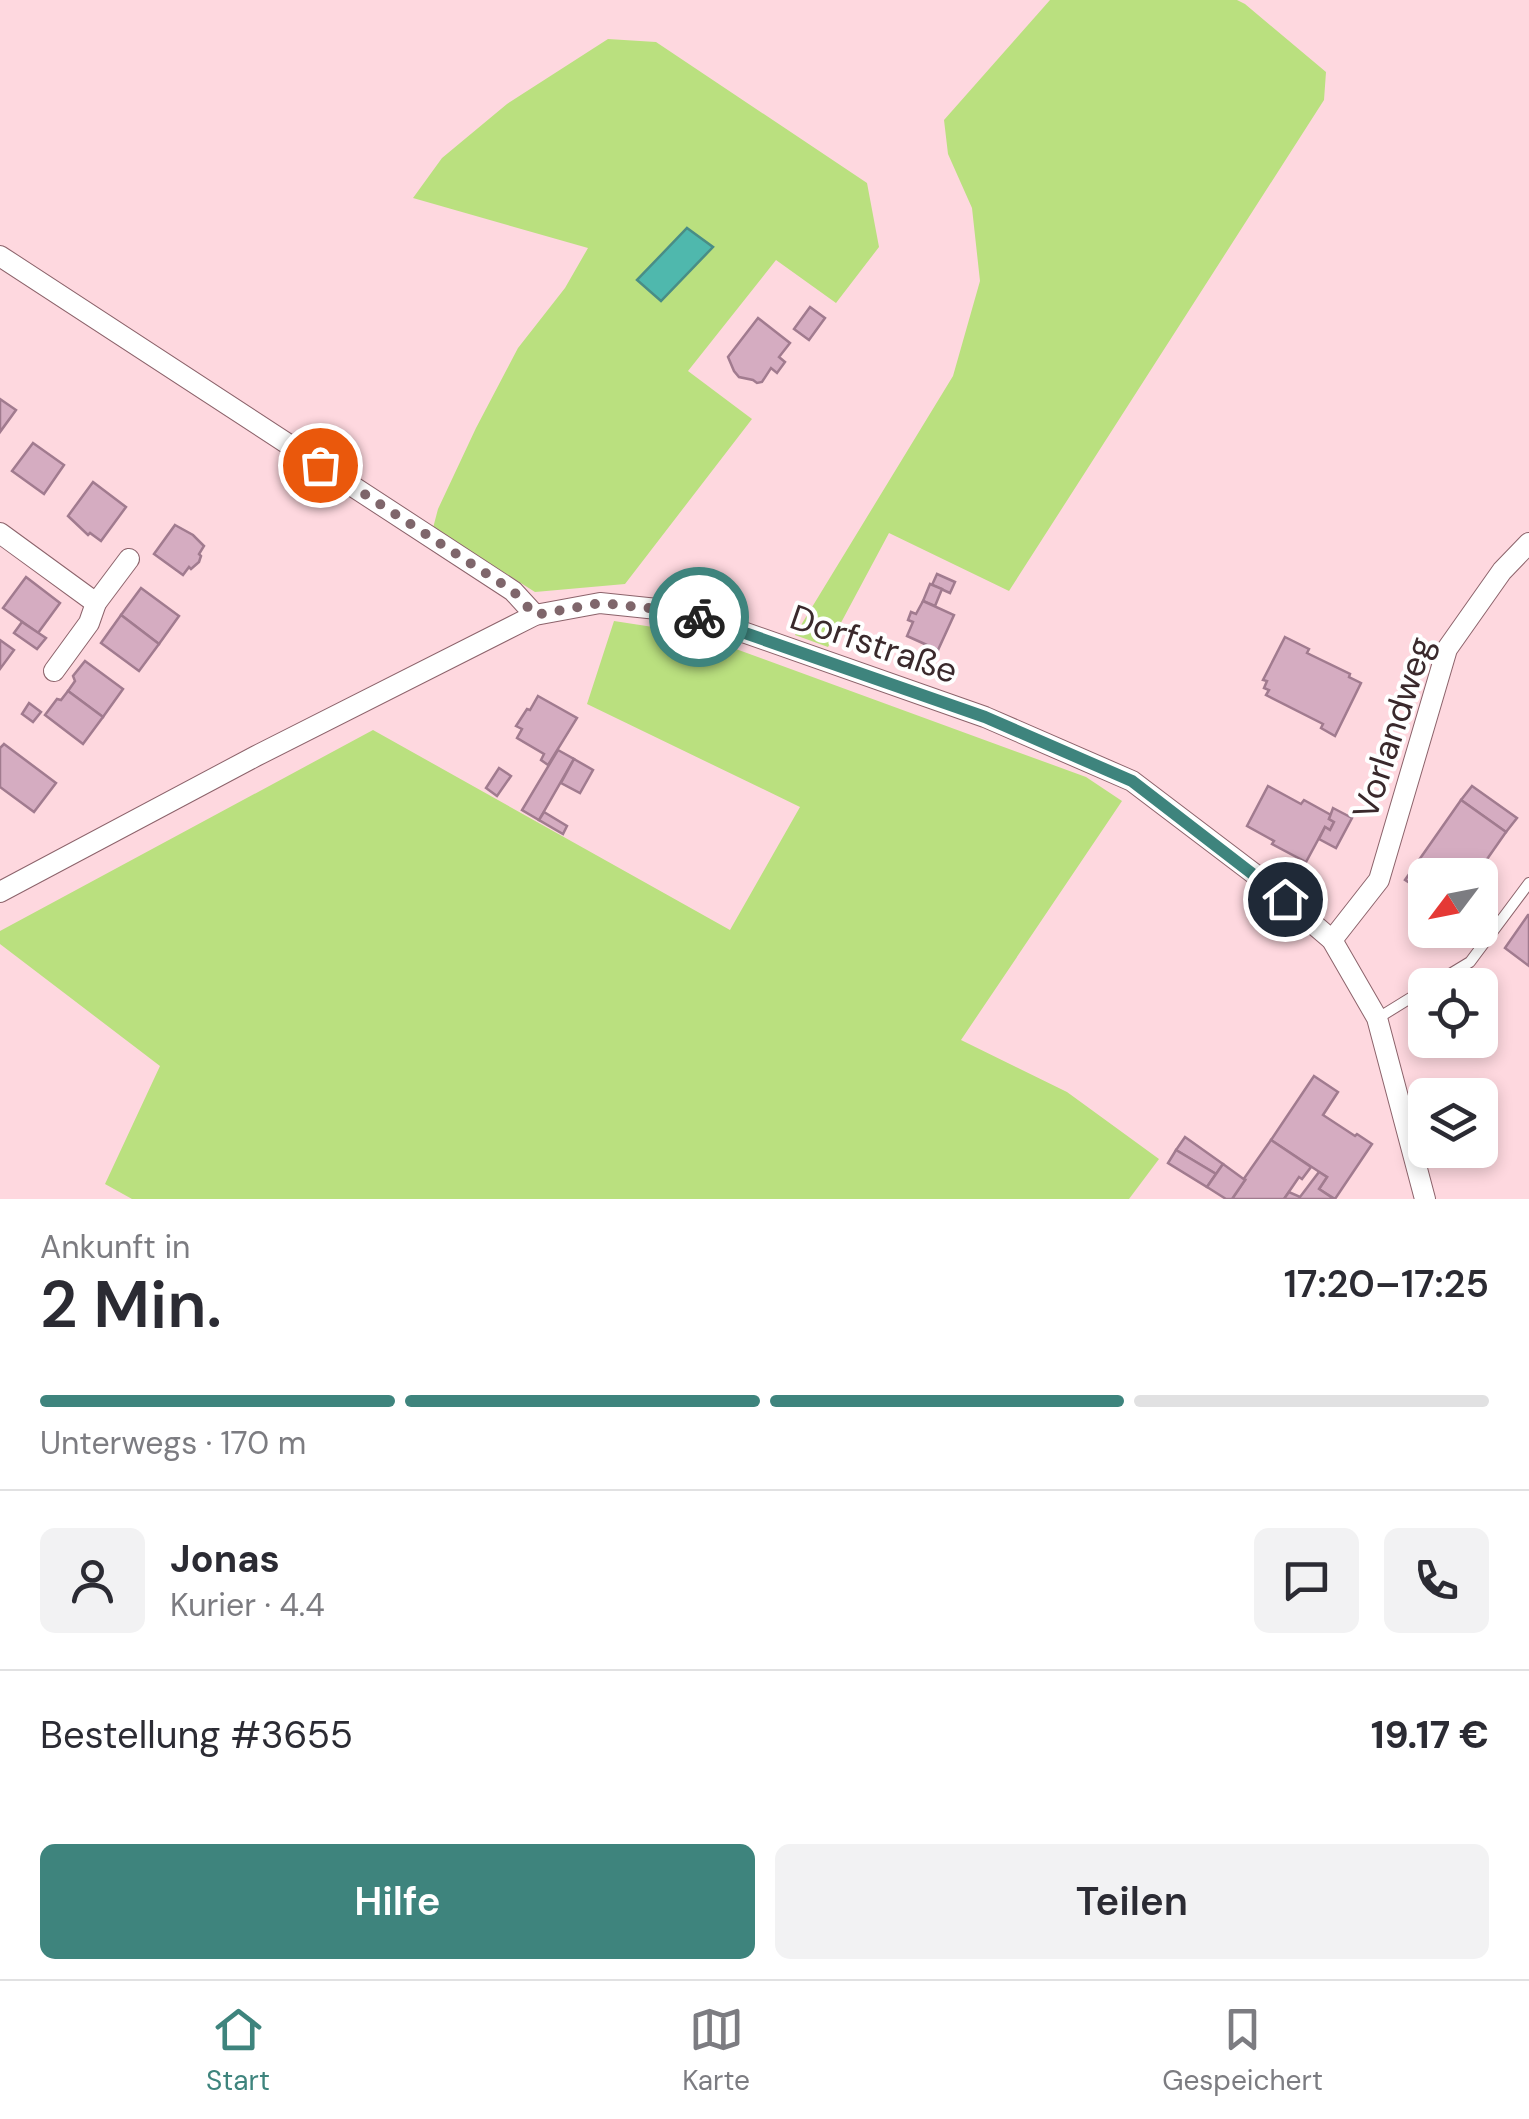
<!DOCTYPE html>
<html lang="de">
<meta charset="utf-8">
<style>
body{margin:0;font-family:"DM Sans",sans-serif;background:#f2f2f3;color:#2b2b33;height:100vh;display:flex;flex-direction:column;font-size:38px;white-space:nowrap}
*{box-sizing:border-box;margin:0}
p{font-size:32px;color:#7c7c81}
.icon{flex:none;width:55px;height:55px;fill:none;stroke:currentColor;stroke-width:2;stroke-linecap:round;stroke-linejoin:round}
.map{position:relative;height:1199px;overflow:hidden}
.sheet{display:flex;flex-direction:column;background:#fff;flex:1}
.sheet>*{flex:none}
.needle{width:65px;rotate:238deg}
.tools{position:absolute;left:1408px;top:858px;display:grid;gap:20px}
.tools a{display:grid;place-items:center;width:90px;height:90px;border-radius:15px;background:#fff;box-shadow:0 5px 15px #0003;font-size:50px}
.pin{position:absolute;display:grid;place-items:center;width:85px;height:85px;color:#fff;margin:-42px;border:5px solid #fff;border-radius:50%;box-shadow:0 2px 10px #0007}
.courier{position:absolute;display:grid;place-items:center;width:100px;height:100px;margin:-50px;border:8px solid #3e847d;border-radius:50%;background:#fff;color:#222;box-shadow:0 2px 12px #0007}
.summary em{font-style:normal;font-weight:600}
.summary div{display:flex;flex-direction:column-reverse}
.summary{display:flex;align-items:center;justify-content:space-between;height:170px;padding:0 40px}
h1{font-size:65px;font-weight:600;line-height:75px}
.bar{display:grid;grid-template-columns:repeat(4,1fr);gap:15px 10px;align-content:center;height:120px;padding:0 40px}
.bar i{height:12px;border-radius:8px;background:#e1e1e2}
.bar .selected{background:#3e847d}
.bar p{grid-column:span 4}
.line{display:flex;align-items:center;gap:25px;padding:0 40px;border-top:2px solid #e1e1e2}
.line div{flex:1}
.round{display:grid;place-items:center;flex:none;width:105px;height:105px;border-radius:15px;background:#f2f2f3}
.primary-button{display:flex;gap:20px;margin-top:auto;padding:20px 40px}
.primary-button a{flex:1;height:115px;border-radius:15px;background:#3e847d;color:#fff;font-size:40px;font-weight:600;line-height:115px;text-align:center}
.primary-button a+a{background:#f2f2f3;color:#2b2b33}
.dock{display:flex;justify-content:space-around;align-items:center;height:140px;border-top:2px solid #e1e1e2;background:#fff;font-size:28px;color:#7c7c81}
.dock a{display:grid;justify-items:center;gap:5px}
.dock .selected{color:#3e847d}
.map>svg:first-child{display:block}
</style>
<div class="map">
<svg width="1529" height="1199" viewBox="0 0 1529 1199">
<rect width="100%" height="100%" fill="#fed8df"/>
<!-- green -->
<g fill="#bae07f">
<polygon points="1050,0 1237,0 1245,4 1326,72 1324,100 1009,591 889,533 828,647 795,635 953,376 980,281 972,208 948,154 944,120"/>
<polygon points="608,39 656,42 867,183 879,247 836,303 776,260 688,371 752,419 625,584 535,592 433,528 438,509 476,428 518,348 565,288 588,248 413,198 442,158 507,104"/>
<polygon points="614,621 692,633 1086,777 1122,801 961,1040 1067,1092 1159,1159 1129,1199 132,1199 105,1184 160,1066 0,944 0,931 373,730 730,930 800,807 587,704"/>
</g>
<!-- water -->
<polygon fill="#4fb8ad" stroke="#498d86" stroke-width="2.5" points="687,228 713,247 661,301 637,280"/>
<!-- building -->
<g fill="#d5acc1" stroke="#a17b8f" stroke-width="2.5">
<polygon points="810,307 825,318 809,340 794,329"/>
<polygon points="758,318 790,343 779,357 785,362 777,373 771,368 762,382 757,383 753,380 739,377 734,371 728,357"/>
<polygon points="0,399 16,410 0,432"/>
<polygon points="33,443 64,465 44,494 12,471"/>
<polygon points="93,482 126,507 101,541 90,533 88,535 68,516"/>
<polygon points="175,525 193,535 204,546 199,554 201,556 199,562 191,569 189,567 183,575 154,554"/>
<polygon points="937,574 955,582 950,593 932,585"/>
<polygon points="26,577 60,603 38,633 3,608"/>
<polygon points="930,584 942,589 935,606 923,601"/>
<polygon points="141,588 179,616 159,644 121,615"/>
<polygon points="923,601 954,615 938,650 907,636 913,622 908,620 911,612 916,614"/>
<polygon points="121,615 159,644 139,671 101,643"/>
<polygon points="22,622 46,638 37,649 14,633"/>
<polygon points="1285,637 1309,649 1307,653 1350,674 1349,677 1361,683 1335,736 1321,728 1323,724 1266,695 1269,690 1264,688 1267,681 1263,680"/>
<polygon points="0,640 14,650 0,669"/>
<polygon points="85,661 123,689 103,717 68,691 75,681 73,676"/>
<polygon points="68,691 103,717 83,744 45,715 57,699 61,700"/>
<polygon points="538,696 577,718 548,765 541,760 544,754 517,738 522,729 516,726 527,709 530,710"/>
<polygon points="29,703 41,712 33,722 22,714"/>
<polygon points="4,744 56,783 34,812 0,787 0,748"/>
<polygon points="558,750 574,759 539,820 522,810"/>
<polygon points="574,759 593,770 580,793 561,783"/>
<polygon points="499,768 511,776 497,796 486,788"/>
<polygon points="1268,786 1301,804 1304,800 1331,815 1329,819 1334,822 1330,830 1325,827 1306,862 1272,844 1274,841 1247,826"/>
<polygon points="1472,786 1517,818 1506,832 1461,800"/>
<polygon points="1461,800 1506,832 1476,875 1425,875 1425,893 1405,880"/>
<polygon points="1333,808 1352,818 1336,848 1319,839 1325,827 1330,830 1334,822 1329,819"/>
<polygon points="544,812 567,826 563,834 539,820"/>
<polygon points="1528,915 1529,915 1529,966 1505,948"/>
<polygon points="1314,1076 1338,1092 1323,1115 1355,1136 1357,1134 1372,1144 1335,1199 1319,1189 1327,1177 1271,1140"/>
<polygon points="1185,1137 1223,1164 1216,1174 1176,1150"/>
<polygon points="1271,1140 1311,1167 1302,1179 1299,1177 1284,1199 1232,1199 1245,1180 1243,1180"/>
<polygon points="1176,1150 1216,1174 1207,1187 1168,1163"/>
<polygon points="1223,1164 1245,1180 1232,1199 1226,1199 1207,1187"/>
<polygon points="1319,1172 1327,1177 1319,1189 1334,1199 1284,1199 1289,1192 1300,1197"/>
</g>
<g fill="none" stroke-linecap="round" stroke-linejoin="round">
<!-- lane casing -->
<g stroke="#8c636b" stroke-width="12">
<g id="lane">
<polyline points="1432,985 1470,962 1529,883"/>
<polyline points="1378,1018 1425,989"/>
</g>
</g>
<!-- street casing -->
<g stroke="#8c636b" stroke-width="22">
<g id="street">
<polyline points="0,256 513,591 535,615"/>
<polyline points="0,533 96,603"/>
<polyline points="54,671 89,623 96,603 129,559"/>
<polyline points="0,892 256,756 535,615 600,603 686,612 985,717 1132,781 1261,879 1332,940 1377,1018 1425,1199"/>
<polyline points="1332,940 1379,880 1447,649 1502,571 1529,543"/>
</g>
</g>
<!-- lane -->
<use href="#lane" stroke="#fff" stroke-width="10"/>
<!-- street -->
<use href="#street" stroke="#fff" stroke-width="20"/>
</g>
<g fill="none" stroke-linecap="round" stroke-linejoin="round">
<!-- done -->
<polyline stroke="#7f666b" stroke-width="10" stroke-dasharray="0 18" points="320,465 513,591 535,615 600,603 686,612 699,617"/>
<!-- route -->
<polyline stroke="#3e847d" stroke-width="12" points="699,617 985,717 1132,781 1285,899"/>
</g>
<g text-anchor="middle" stroke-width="8" stroke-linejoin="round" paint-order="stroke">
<!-- street labels -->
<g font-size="35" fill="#3a292c" stroke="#fff">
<text transform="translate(874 644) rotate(19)" y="12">Dorfstraße</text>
<text transform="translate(1393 728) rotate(-72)" y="12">Vorlandweg</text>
</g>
</g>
</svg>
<div class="tools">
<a><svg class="needle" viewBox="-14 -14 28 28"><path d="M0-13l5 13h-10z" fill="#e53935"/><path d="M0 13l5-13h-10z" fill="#7c7c81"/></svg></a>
<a><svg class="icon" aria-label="locate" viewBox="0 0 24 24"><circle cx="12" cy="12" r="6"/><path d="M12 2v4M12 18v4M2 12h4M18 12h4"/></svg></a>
<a><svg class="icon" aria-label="layers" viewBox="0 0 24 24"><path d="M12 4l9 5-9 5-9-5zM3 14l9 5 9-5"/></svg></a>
</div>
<div class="pin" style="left:320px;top:465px;background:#ea580c"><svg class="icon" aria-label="bag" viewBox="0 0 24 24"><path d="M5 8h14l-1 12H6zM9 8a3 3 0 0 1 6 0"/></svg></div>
<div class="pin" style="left:1285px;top:899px;background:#1f2937"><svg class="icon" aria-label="home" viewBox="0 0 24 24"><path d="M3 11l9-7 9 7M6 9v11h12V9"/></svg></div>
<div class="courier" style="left:699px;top:617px"><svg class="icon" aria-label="bike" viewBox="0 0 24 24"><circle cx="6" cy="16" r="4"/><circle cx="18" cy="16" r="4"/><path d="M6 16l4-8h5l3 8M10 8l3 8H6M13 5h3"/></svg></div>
</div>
<section class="sheet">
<div class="summary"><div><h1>2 Min.</h1><p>Ankunft in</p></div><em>17:20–17:25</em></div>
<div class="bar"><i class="selected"></i><i class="selected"></i><i class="selected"></i><i></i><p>Unterwegs · 170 m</p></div>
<div class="line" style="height:180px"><a class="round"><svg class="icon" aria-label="person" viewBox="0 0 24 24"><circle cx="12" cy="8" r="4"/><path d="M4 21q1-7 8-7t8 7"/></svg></a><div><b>Jonas</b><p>Kurier · 4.4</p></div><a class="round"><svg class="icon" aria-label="chat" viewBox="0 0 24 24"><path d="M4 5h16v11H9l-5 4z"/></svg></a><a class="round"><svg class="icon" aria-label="phone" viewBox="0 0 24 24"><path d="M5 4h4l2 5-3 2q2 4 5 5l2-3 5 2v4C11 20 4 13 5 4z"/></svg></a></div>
<div class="line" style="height:130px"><div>Bestellung #3655</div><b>19.17 €</b></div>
<div class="primary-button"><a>Hilfe</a><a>Teilen</a></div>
</section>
<nav class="dock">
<a class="selected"><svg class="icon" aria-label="home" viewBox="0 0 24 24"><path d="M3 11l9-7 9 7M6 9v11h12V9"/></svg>Start</a>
<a><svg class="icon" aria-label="map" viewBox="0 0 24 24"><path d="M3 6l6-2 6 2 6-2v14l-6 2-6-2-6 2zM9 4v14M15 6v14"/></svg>Karte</a>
<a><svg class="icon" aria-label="saved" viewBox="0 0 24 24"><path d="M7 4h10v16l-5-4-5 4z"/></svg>Gespeichert</a>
</nav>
